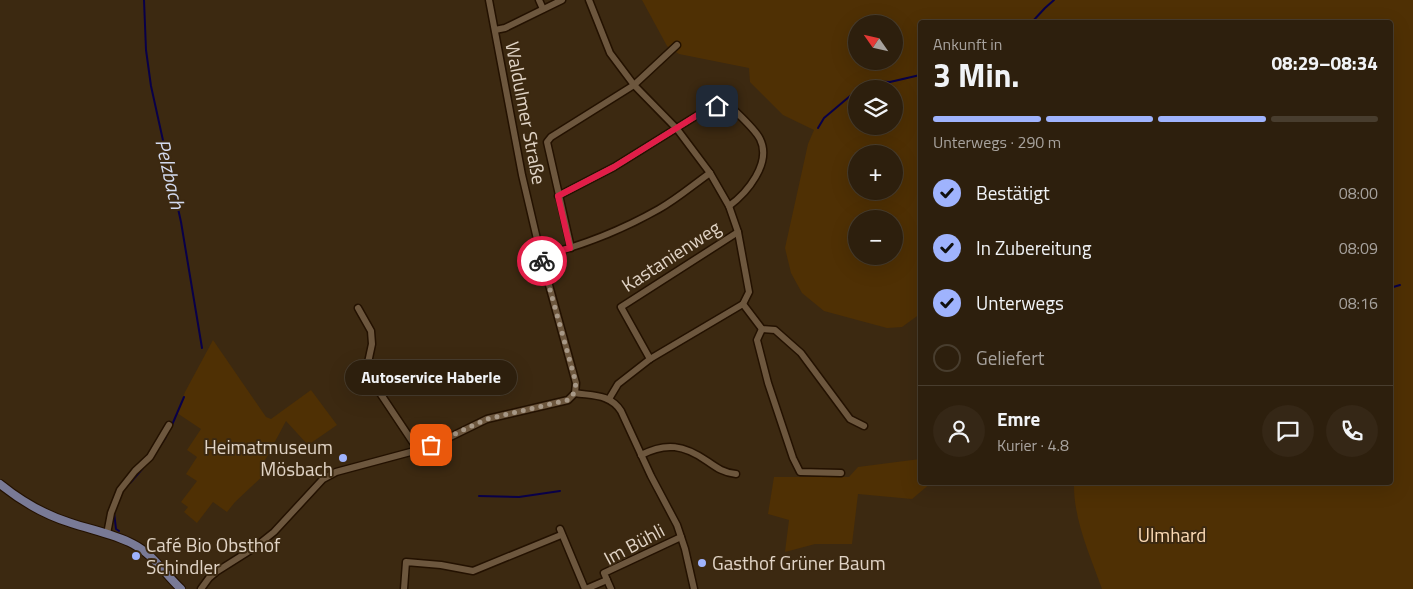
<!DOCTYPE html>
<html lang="de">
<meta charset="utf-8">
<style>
body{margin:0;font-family:"Titillium Web",sans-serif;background:#352716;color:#f1f3f6;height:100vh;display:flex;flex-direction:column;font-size:19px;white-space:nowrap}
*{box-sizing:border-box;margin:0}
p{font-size:16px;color:#a7a29d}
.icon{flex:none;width:28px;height:28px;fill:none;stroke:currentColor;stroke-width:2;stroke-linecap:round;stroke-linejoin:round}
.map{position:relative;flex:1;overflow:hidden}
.details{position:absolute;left:918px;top:20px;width:475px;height:465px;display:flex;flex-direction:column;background:#2d1f0d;border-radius:5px;box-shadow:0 5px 20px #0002,0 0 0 1px #483d2e}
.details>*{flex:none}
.needle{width:32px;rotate:304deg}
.buttons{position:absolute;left:848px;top:15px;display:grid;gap:10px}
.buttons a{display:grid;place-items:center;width:55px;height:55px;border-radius:50%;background:#2d1f0d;box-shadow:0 5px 20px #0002,0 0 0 1px #483d2e;font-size:25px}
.pin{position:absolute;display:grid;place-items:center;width:42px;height:42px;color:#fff;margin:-21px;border-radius:10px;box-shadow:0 2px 8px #0006}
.courier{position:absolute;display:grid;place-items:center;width:50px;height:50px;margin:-25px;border:4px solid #e11d48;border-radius:50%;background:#fff;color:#222;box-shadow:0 1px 6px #0007}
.bubble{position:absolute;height:35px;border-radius:18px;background:#2d1f0d;box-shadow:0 5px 20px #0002,0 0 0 1px #483d2e;font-size:16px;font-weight:700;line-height:35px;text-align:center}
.head em{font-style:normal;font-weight:700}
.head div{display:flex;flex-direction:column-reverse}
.head{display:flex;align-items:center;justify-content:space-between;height:85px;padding:0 15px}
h1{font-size:32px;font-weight:700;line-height:38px}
.bar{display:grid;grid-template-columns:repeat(4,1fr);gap:8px 5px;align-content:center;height:60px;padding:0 15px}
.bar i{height:6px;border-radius:4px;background:#483d2e}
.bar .selected{background:#9fb3fd}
.bar p{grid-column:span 4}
.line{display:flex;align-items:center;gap:12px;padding:0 15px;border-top:1px solid #483d2e}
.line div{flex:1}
.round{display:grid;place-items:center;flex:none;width:52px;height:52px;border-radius:26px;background:#352716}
ol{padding:0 15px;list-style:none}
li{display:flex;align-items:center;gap:15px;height:55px}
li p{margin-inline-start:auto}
li .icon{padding:5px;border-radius:50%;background:#9fb3fd;color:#111;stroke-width:4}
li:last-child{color:#a7a29d}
li i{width:28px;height:28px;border:2px solid #483d2e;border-radius:50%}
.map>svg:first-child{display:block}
</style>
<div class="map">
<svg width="1413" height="589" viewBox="0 0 1413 589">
<rect width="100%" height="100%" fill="#3c2911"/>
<!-- green -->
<g fill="#4f3004" fill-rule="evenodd">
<path d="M 642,0 L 1413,0 L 1413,589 L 1102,589 C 1090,555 1073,519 1074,482 L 1390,482 L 1390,22 L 920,22 L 920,314 L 902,327 L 887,328 L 824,311 L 802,293 L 791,273 L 785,248 L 808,144 L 814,130 L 783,115 L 750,82 L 749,68 L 679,54 L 667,46 ZM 856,24 L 894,24 L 894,61 L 856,61 ZM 856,89 L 894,89 L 894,126 L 856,126 ZM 856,154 L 894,154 L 894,191 L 856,191 ZM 856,219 L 894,219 L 894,256 L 856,256 Z"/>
<polygon points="213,340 266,417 271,419 311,390 337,425 308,445 286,421 263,464 266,473 235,502 227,512 213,502 197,523 184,512 188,507 181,502 197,481 186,474 197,457 187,450 201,429 177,413 185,392"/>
<polygon points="920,459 920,482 931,483 912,499 858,494 852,544 815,544 785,552 789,520 768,514 774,477 849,477 858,467"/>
</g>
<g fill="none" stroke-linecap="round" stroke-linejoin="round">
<!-- stream -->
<g stroke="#090049" stroke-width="2">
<polyline points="144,0 146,50 151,86 181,222 202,348"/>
<polyline points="1032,22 1045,8 1054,0"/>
<polyline points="859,89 869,81 890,82 920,75"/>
<polyline points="818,128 824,118 856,91"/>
<polyline points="1390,288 1400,285"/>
<polyline points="172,425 184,397"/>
<polyline points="152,458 166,437"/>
<polyline points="130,483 143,468"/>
<polyline points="479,496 519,497 560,491"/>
<polyline points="114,512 116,529 119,531"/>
</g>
<!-- minor casing -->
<g stroke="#231100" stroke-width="9">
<g id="minor">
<polyline points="539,0 543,9"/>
<polyline points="589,0 610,53 634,85 677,129 710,173 729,206 738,232 749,292 743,304 650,359 618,384 609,399"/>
<polyline points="495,30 505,28 562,0"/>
<path d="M 558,196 L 614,167 L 704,111 L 717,105 L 731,107 C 739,115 755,129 760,139 C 772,163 747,193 729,206"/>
<polyline points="571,248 547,142 551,137 634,85 677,45"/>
<path d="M 541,256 C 581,246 622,230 659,209 C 677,199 693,185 710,173"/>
<polyline points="743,304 762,329 775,330 801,353 850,419 864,426"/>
<polyline points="358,308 371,331 372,344 366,372 418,450"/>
<polyline points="762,329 757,340 768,383 793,458 800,472 841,473"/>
<polyline points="650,359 621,307 738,232"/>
<path d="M 575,393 C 593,396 610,394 621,411 L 651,476 L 677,525 L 685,549 L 694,589"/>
<path d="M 641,455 C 666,442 684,445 707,461 C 717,468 724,473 736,474"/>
<polyline points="560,529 585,589"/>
<polyline points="107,534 111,513 120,490 135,471 150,457 169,425"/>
<polyline points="607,580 611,589"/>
<polyline points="201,589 209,578 216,572 254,548 274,532 323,479 336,472 418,450 444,440 487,419 568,400 575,393 576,383 541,256 522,175 489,0"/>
<polyline points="404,589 406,562 441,565 473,571 561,535"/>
<polyline points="586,589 607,580 604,573 681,537"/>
</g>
</g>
<!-- major casing -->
<g stroke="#231100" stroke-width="10">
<path id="major" d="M 0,484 C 21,501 45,515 71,523 C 92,530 114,534 133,544 C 153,554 165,574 181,589"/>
</g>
<!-- minor -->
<use href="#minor" stroke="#6d573e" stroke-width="6"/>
<!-- major -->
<use href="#major" stroke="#797a96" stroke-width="8"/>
</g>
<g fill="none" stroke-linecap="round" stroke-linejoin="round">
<!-- done -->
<polyline stroke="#a79887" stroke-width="5" stroke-dasharray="0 9" points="431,445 487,419 568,400 574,393 576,383 542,261"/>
<!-- route -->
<polyline stroke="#e11d48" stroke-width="6" points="542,261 541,256 570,248 558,196 614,167 704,111 717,106"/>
</g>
<!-- markers -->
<g fill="#9fb3fd" stroke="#3c2911" stroke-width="2">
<circle cx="343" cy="458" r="5"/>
<circle cx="136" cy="556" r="5"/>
<circle cx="702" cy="563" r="5"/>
</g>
<g text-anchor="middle" stroke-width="4" stroke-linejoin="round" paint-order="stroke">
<!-- street labels -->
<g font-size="19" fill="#e1d4c6" stroke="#3c2911">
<text transform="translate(526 113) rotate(79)" y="7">Waldulmer Straße</text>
<text transform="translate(671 256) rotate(-33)" y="7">Kastanienweg</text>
<text transform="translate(634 544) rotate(-28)" y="7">Im Bühli</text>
</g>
<!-- poi labels -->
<g font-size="19" fill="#e1d4c6" stroke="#3c2911" text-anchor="start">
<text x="333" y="454" text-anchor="end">Heimatmuseum<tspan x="333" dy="22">Mösbach</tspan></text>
<text x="146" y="552">Café Bio Obsthof<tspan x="146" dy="22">Schindler</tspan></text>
<text x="712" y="570">Gasthof Grüner Baum</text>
</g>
<!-- park labels -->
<g font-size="19" fill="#fddbb6" stroke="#3c2911">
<text x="1172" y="542">Ulmhard</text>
</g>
<!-- water labels -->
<g font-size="20" font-style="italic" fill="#d3daef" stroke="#3c2911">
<text transform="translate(170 174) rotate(77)" y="7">Pelzbach</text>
</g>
</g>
</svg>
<div class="buttons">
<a><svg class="needle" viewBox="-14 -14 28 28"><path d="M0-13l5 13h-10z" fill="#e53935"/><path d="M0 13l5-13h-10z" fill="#a7a29d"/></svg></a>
<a><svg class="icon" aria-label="layers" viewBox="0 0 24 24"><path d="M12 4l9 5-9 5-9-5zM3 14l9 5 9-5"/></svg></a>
<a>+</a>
<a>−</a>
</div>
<div class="pin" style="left:431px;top:445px;background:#ea580c"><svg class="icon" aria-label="bag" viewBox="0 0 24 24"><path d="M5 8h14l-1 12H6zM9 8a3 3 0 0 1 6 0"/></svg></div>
<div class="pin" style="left:717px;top:106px;background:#1f2937"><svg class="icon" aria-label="home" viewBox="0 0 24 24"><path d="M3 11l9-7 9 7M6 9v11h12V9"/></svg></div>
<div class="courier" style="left:542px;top:261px"><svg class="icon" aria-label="bike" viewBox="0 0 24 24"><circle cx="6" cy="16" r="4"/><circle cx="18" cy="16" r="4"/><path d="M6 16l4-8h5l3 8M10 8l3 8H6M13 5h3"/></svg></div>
<div class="bubble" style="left:345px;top:360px;width:172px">Autoservice Haberle</div>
<section class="details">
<div class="head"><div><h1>3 Min.</h1><p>Ankunft in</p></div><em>08:29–08:34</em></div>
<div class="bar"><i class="selected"></i><i class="selected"></i><i class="selected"></i><i></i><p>Unterwegs · 290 m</p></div>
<ol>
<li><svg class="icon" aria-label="check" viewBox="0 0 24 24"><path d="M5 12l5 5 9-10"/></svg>Bestätigt<p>08:00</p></li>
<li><svg class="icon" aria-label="check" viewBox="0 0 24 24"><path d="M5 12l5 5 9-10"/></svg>In Zubereitung<p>08:09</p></li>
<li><svg class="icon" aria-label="check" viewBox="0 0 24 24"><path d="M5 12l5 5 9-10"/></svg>Unterwegs<p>08:16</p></li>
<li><i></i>Geliefert</li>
</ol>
<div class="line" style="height:90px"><a class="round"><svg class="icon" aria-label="person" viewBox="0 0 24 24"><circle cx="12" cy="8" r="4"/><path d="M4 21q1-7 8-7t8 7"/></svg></a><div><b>Emre</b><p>Kurier · 4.8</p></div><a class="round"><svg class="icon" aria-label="chat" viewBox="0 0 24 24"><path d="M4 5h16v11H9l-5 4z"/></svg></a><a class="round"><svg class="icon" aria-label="phone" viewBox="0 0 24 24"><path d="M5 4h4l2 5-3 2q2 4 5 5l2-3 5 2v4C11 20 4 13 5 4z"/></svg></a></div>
</section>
</div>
